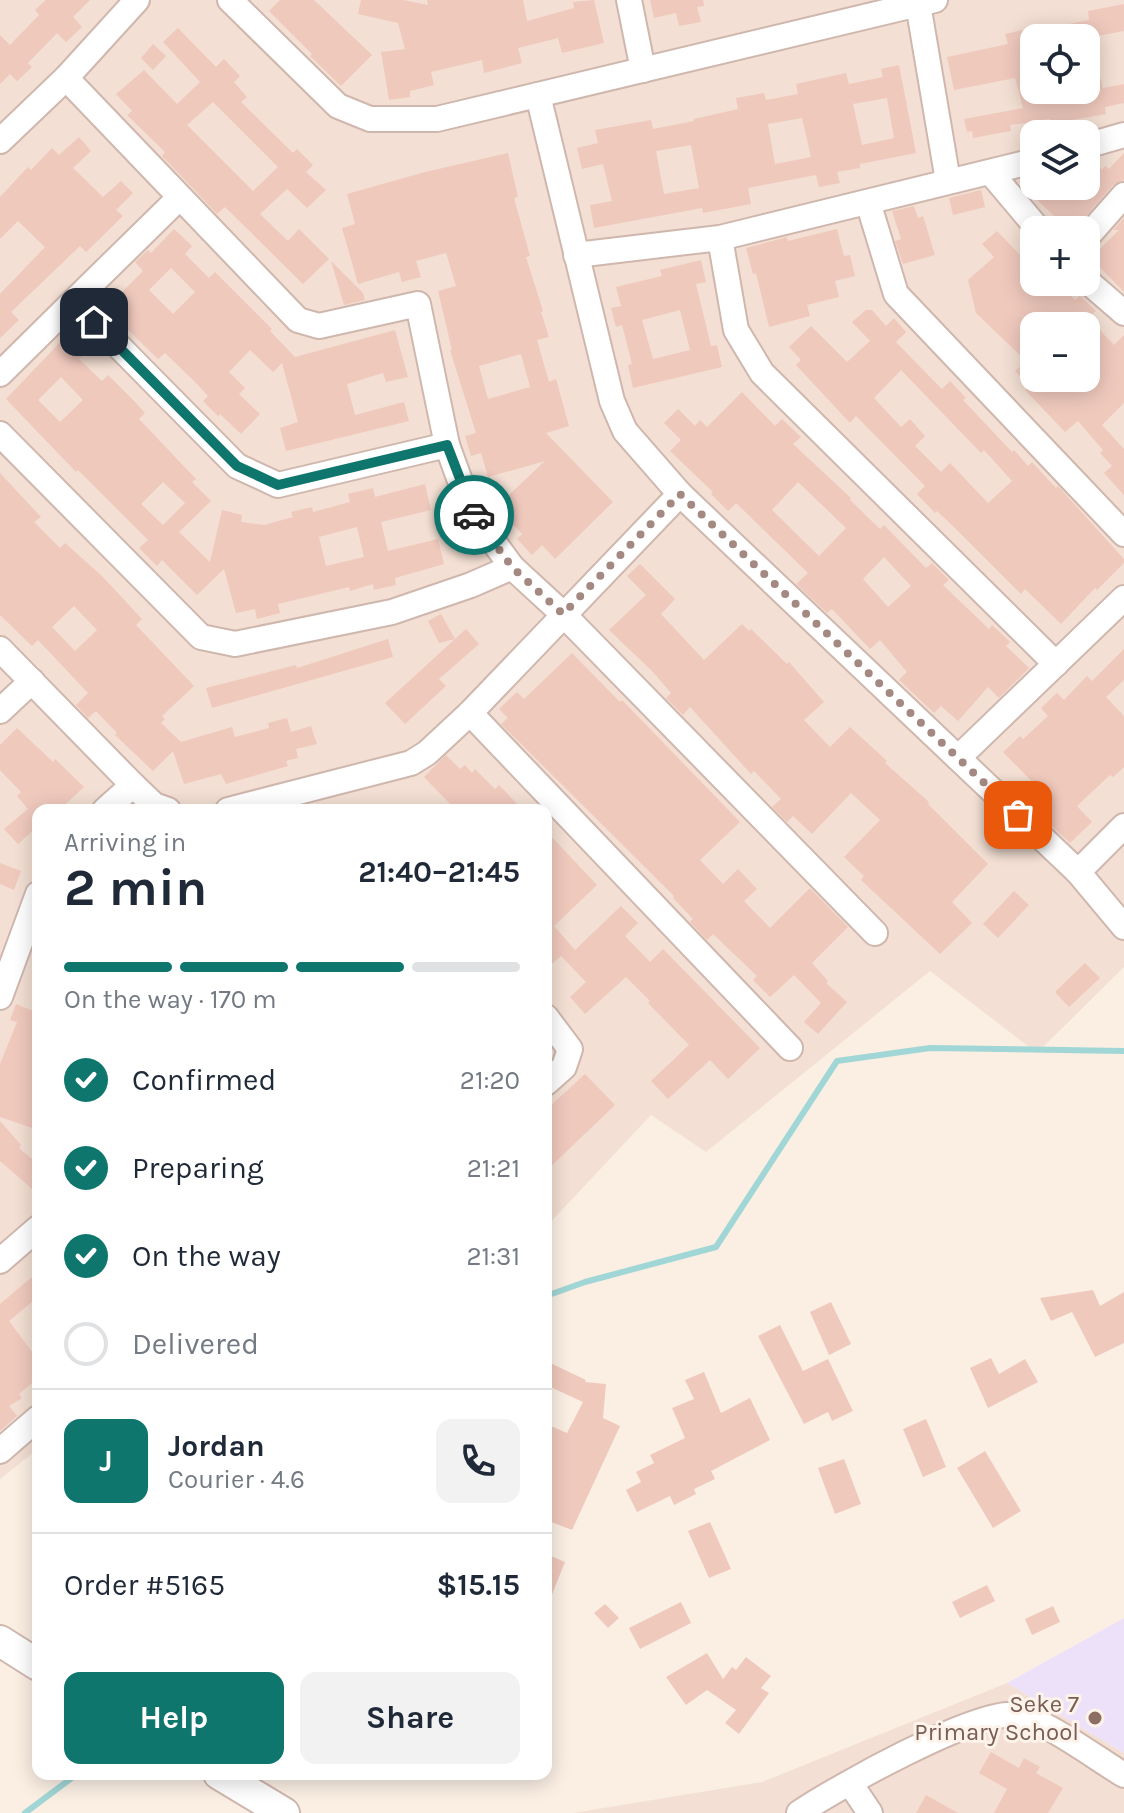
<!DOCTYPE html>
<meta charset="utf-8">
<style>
body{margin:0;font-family:Karla,sans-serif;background:#f2f2f3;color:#1f2937;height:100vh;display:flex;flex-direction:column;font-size:30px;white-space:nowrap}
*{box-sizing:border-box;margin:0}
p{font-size:26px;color:#747a83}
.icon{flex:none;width:44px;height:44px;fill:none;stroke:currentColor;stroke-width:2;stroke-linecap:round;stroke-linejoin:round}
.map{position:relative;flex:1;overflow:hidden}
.side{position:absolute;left:32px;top:804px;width:520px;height:976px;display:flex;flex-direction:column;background:#fff;border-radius:16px;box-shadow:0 4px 20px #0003}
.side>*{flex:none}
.fabs{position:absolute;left:1020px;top:24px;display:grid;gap:16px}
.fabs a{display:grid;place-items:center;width:80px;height:80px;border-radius:16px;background:#fff;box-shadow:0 4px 20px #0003;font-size:40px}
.pin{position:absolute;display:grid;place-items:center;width:68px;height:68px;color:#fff;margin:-34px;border-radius:16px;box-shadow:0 4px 12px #0006}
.courier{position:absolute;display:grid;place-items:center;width:80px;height:80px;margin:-40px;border:6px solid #0f766e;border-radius:50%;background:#fff;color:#222;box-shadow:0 2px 10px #0007}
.overview em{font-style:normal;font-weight:700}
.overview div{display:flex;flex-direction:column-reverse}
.overview{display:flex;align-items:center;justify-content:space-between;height:136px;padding:0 32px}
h1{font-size:52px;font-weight:700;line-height:60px}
.bar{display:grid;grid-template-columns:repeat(4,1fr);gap:12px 8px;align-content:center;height:96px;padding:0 32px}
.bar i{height:10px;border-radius:6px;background:#e0e1e3}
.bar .on{background:#0f766e}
.bar p{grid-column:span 4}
.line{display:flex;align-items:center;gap:20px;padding:0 32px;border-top:2px solid #e0e1e3}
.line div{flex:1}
.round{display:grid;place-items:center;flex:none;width:84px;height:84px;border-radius:16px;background:#f2f2f3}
ol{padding:0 32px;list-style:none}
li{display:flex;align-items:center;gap:24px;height:88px}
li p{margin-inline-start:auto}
li .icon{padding:8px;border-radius:50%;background:#0f766e;color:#fff;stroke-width:4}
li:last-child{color:#747a83}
li i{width:44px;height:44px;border:4px solid #e0e1e3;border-radius:50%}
.action{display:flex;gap:16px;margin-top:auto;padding:16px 32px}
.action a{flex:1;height:92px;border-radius:16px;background:#0f766e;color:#fff;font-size:32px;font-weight:700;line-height:92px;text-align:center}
.action a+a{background:#f2f2f3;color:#1f2937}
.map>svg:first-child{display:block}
</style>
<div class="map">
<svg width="1124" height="1813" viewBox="0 0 1124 1813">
<rect width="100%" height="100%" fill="#fbefe4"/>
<!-- residential -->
<g fill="#f3dfd3" fill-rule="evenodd">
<path d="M 0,0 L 1124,0 L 1124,967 L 1037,1053 L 930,971 L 706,1152 L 651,1115 L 546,1227 L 546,810 L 38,810 L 38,1449 L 0,1479 ZM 1034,38 L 1086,38 L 1086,90 L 1034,90 ZM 1034,134 L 1086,134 L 1086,186 L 1034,186 ZM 1034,230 L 1086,230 L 1086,282 L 1034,282 ZM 1034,326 L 1086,326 L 1086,378 L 1034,378 Z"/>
<polygon points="1007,1683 1124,1753 1124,1813 573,1813 762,1782"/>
</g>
<!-- education -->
<polygon fill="#ece1f8" points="1124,1618 1124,1753 1007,1683"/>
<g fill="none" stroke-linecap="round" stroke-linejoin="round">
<!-- stream -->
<g stroke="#a0d6d5" stroke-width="6">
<polyline points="546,1296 585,1282 716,1247 837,1061 930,1048 1124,1051"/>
<polyline points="25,1813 77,1774"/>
</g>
</g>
<!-- building -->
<g fill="#f0c9bd" fill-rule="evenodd">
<polygon points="46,0 90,0 73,17 82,27 66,42 57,33 28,63 32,67 17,81 10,74 0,84 0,35 10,45 39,15 35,10"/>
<polygon points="280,0 314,0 372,55 341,86 310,56 312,54 269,11"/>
<polygon points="361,0 403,0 428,5 427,0 523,0 527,21 574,8 573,2 594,0 604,43 562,53 558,38 518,48 522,63 484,73 482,60 431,72 434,85 410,91 410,97 389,100 381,52 405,49 398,23 358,14"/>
<polygon points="650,0 703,0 704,6 697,7 701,22 679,26 676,13 654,18"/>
<polygon points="1124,4 1124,31 1087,38 1036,38 1035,31 1089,20 1088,11"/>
<path d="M 178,28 L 216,67 L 224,59 L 240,76 L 234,82 L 247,97 L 241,102 L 293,153 L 297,149 L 313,165 L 306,172 L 326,190 L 307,208 L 287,189 L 260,214 L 288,241 L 299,229 L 329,259 L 303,284 L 225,207 L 217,214 L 162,156 L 165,152 L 127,115 L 132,111 L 116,94 L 144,70 L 177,104 L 200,82 L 163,42 ZM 213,102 L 278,167 L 253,191 L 187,125 Z"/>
<polygon points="1026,29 1029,42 1034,41 1034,90 1086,90 1086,81 1101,79 1103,88 1124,84 1124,103 1105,107 1106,114 1072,120 1072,122 1051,126 1050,119 1034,121 1034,129 1028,130 1026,123 1010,125 1011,131 973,138 972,131 967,132 964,119 1023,108 1015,78 954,90 947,57 1008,44 1005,34"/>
<polygon points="153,44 166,56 153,70 141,58"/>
<path d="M 899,65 L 916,153 L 860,164 L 860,168 L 837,172 L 840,183 L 819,187 L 816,175 L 748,188 L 751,204 L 703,213 L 702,208 L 594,228 L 590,205 L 612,201 L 603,164 L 582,169 L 577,148 L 598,143 L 595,130 L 651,120 L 653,129 L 694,121 L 694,119 L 738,109 L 736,98 L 764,93 L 766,100 L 798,94 L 796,84 L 846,73 L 849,84 L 883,77 L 881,69 ZM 887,98 L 894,138 L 862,145 L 853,104 ZM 802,118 L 811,157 L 775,164 L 768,124 ZM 691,145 L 699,188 L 664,194 L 656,151 Z"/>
<polygon points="79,137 91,151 73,168 103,197 121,181 133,193 116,210 123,216 86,252 80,246 11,312 19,320 0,338 0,294 45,247 18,221 0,239 0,197 28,167 31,170 52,148 59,155"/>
<path d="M 508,153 L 518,197 L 514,198 L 530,256 L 526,257 L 543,311 L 541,312 L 549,337 L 537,340 L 549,382 L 556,379 L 569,426 L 546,433 L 613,502 L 555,559 L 542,545 L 532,555 L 517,539 L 522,534 L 496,507 L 545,461 L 488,477 L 481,453 L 471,456 L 465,436 L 476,433 L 450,350 L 452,350 L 438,291 L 456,286 L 446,253 L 416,261 L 421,277 L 402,282 L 399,272 L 358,284 L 342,228 L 355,224 L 347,194 L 425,172 ZM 521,354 L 530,387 L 488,399 L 479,366 Z"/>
<polygon points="1124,153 1124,180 1113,185 1074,230 1069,230 1033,196 1044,186 1068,186 1076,193 1083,186 1086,186 1086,182 1100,167 1102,170 1105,166 1109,169"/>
<polygon points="981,190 985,207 953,215 949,198"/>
<polygon points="914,206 918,218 923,216 935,255 903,264 895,241 901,239 892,211"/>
<polygon points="1124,218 1124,292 1091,258 1119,230 1113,230"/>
<path d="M 174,229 L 192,246 L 185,254 L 209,278 L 215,272 L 272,329 L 270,331 L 295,357 L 395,330 L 408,377 L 386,382 L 383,373 L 347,384 L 355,415 L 404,402 L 409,421 L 286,451 L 280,428 L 298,422 L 282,363 L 273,372 L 250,350 L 229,372 L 245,388 L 239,394 L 260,414 L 241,434 L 220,414 L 218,416 L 203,401 L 208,396 L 196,383 L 165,353 L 158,359 L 120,322 L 128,314 L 114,300 L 143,271 L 135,262 L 148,250 L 151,253 ZM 171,268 L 195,292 L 173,314 L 149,290 Z"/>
<polygon points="837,229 844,256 850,255 855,276 835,281 839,297 807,305 810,316 769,327 756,273 753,274 746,248 787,237 788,241"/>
<path d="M 997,231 L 1027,262 L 1034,255 L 1034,282 L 1058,282 L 1075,300 L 1080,296 L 1096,311 L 1088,318 L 1114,345 L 1124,335 L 1124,403 L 1102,425 L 1124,449 L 1124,495 L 1104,473 L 1112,466 L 1100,453 L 1103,450 L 1078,421 L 1065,432 L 1025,390 L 1029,386 L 1015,371 L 1026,361 L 976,313 L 968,280 L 994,257 L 982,244 ZM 1034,326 L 1086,326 L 1086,345 L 1099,359 L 1086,371 L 1086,378 L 1034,378 Z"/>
<path d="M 701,260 L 706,282 L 696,284 L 711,346 L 717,345 L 722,367 L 633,388 L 628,365 L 632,364 L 622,325 L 616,327 L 611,308 L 621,306 L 616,287 L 662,276 L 660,270 ZM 680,310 L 690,350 L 653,359 L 642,320 Z"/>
<polygon points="331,261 363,293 365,300 344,305"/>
<path d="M 866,310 L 872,310 L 886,326 L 894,318 L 906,332 L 896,342 L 928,375 L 942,389 L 950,381 L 966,398 L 963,400 L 1012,452 L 1014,450 L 1028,466 L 1032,462 L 1056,488 L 1058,486 L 1124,559 L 1124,563 L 1097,590 L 1095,588 L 1061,624 L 1025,589 L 1021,594 L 958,531 L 937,511 L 935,513 L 917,494 L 925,486 L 856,416 L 850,423 L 796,365 L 801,360 L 789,347 L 811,326 L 847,362 L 870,341 L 852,322 ZM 901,370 L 981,453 L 984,450 L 1012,481 L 988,503 L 950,463 L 941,472 L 915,446 L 925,436 L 910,419 L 901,427 L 874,398 Z"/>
<path d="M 68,334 L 86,353 L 79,359 L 102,381 L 108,375 L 136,403 L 145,413 L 139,419 L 196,479 L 192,482 L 211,501 L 179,532 L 210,562 L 222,510 L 242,515 L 241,522 L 264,525 L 293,517 L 291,512 L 312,507 L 313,512 L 350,502 L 348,494 L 373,488 L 375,497 L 425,484 L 431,510 L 381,522 L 388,551 L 438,539 L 444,564 L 395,578 L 396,585 L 374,590 L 373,584 L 350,591 L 349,587 L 278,604 L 280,613 L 257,619 L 255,609 L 236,613 L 224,569 L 197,595 L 162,560 L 157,566 L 139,548 L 148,540 L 78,470 L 76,472 L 6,399 ZM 61,377 L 83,400 L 60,422 L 38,400 ZM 163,482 L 185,503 L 163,525 L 141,504 ZM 357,527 L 364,557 L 326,566 L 319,537 Z"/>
<path d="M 742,392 L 775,426 L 782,419 L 801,437 L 793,444 L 851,498 L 850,500 L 880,529 L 884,525 L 926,568 L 932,563 L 949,580 L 943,585 L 989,629 L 992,625 L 1010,642 L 1006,646 L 1029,668 L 999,698 L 988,687 L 958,721 L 941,706 L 934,713 L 899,680 L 907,672 L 880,640 L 870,649 L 832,609 L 827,613 L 796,584 L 808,573 L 736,503 L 728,511 L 711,494 L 713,492 L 670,451 L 681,440 L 664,423 L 678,409 L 695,426 L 700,420 L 707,427 ZM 798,482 L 846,528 L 819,556 L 772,510 ZM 884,557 L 911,586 L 888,607 L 863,579 Z"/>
<path d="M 0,473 L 41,517 L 34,522 L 60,548 L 65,543 L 102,576 L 142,619 L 136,625 L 194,686 L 162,716 L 165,719 L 161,723 L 181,742 L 232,727 L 235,737 L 269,728 L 268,723 L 287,718 L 291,732 L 311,726 L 317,744 L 296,749 L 298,758 L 286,761 L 288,766 L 226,784 L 221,774 L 184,784 L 173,751 L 153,771 L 115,735 L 117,733 L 96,711 L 88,718 L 76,705 L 88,693 L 38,640 L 32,646 L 0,615 ZM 74,606 L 97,630 L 75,651 L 52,627 Z"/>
<polygon points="640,564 675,599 661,614 704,660 742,624 749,631 751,629 787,664 789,662 824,702 804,720 830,747 850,727 887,761 885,763 929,802 928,804 988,864 952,902 972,923 940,954 861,880 864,876 844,857 880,820 851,793 812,834 793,816 787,822 772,807 781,799 754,771 751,774 690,707 683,715 666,698 671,693 652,671 609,630 646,595 627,576"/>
<polygon points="441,614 455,639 439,643 428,621"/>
<polygon points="466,629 479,644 439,679 446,686 405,724 385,703"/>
<polygon points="388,639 393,657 212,708 206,688 296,665 297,668"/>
<polygon points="1124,649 1124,680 1106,697 1124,716 1124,767 1113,777 1110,775 1077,806 1092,822 1070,843 1037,812 1050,800 1003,752 1020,736 1023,739 1048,716 1041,708 1057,693 1064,700 1087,676 1092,681"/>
<polygon points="572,653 620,702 622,700 740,822 700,860 723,884 738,869 757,889 744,901 770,928 810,888 848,927 812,963 828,981 826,983 847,1002 818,1034 804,1022 821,1003 794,975 770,997 753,980 757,976 713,934 707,940 690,922 693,919 673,898 674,896 501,724 508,718 499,709 517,692 524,699"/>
<polygon points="17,728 53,762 55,759 84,787 59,810 38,810 38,826 18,844 4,829 28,809 17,796 21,792 0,770 0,745"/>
<polygon points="446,755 460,769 465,765 472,773 475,769 495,789 499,785 523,810 456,810 424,777"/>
<polygon points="546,831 597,885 554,926 575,950 621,906 638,923 625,936 650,962 663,949 760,1048 728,1079 710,1060 668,1099 651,1081 689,1045 648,1003 650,1001 626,977 585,1014 570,997 586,982 561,956 546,969"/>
<polygon points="0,863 21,871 14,890 0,884"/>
<polygon points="1014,891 1029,905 998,938 983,924"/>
<polygon points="1085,963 1100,978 1069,1007 1055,992"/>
<polygon points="16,1004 38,1013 38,1046 32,1062 38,1064 38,1130 0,1117 0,1064 17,1022 10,1020"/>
<polygon points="585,1074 615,1105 546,1171 546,1110"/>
<polygon points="0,1121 21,1145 19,1148 38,1164 38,1194 0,1161"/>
<polygon points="38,1272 38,1297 9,1321 38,1360 38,1378 19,1394 22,1398 9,1406 17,1416 0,1431 0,1304"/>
<polygon points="1093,1290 1100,1306 1124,1292 1124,1343 1095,1357 1072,1312 1051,1321 1040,1298"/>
<polygon points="831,1302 851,1344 829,1355 810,1312"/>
<polygon points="780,1325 803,1371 828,1359 853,1411 832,1421 828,1412 804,1424 758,1336"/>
<polygon points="991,1358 999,1374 1025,1359 1038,1382 988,1408 970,1368"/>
<polygon points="546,1361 586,1380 585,1382 606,1384 603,1418 620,1426 572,1530 546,1520 546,1424 567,1433 583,1402 546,1385"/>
<polygon points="704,1372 721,1413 750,1398 770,1440 711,1471 715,1479 694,1489 696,1494 674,1505 670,1496 637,1512 626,1490 641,1482 636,1472 654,1463 650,1455 685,1438 672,1408 694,1399 685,1380"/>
<polygon points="926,1419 946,1467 923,1477 903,1429"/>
<polygon points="985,1451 1021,1511 993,1528 957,1468"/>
<polygon points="844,1459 861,1504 835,1514 818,1468"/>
<polygon points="710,1522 731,1569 709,1578 688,1531"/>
<polygon points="546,1554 565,1562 547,1607 546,1607"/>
<polygon points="987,1585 995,1601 960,1618 952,1602"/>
<polygon points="681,1602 691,1623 640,1649 629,1628"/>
<polygon points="605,1604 619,1618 608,1628 594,1613"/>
<polygon points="1053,1606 1060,1622 1032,1635 1025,1619"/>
<polygon points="707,1653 723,1679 732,1667 736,1670 746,1657 771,1676 761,1688 769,1693 739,1734 725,1723 736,1710 707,1690 686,1705 666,1677"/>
<polygon points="991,1752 1019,1768 1024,1758 1040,1767 1036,1773 1063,1788 1048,1813 994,1813 1007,1789 979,1773"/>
<polygon points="926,1795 958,1813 916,1813"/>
</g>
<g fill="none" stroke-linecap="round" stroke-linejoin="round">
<!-- minor casing -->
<g stroke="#cfb7ae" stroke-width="28">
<g id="minor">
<polyline points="230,0 338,106 370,119 437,119 935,0"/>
<polyline points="629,0 643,70"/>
<polyline points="918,4 948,181"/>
<polyline points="66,78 298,320 319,326 418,304 447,445 471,511 512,567 563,614 875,933"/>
<polyline points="538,95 612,401 625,431 680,494 1078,872 1124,927"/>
<polyline points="0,141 66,78 137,0"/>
<polyline points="1086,146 1124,135"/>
<polyline points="991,173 1039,230"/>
<polyline points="868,202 896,294 1124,534"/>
<polyline points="720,238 736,330 762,373 1056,664"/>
<polyline points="1086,238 1124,195"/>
<polyline points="576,255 720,238 1034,161"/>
<polyline points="1086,280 1124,313"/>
<polyline points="74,301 179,198"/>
<polyline points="0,374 74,301 237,466 278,485 447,445"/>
<polyline points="0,434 201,637 235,644 392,612 471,585 512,567"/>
<polyline points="0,649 133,785 154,805 168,810"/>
<polyline points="0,711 32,681"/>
<polyline points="470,713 790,1048"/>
<polyline points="958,758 1124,598"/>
<polyline points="105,810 133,785"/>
<polyline points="228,810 411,763 427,753 470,713 680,494"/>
<polyline points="1078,872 1124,826"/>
<polyline points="0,997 38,894"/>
<polyline points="546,1017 570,1049 564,1067 546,1083"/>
<polyline points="0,1261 38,1228"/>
<polyline points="0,1451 38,1418"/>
<polyline points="850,1783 870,1813"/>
<path d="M 799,1813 C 834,1789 979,1708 1016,1715 C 1046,1720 1097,1759 1124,1775"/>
</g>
</g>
<!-- tertiary casing -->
<g stroke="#cfb7ae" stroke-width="34">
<g id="tertiary">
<polyline points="0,1641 38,1665"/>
<polyline points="219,1774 284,1813"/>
</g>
</g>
<!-- minor -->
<use href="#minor" stroke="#fff" stroke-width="24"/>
<!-- tertiary -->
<use href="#tertiary" stroke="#fff" stroke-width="30"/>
</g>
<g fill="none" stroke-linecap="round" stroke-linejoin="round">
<!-- done -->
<polyline stroke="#a38981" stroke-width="8" stroke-dasharray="0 14.4" points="474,515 512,567 563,614 680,494 1018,815"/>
<!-- route -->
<polyline stroke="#0f766e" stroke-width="10" points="94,322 237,466 278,485 447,445 474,515"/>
</g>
<!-- markers -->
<circle fill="#8d6e63" stroke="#fef3ea" stroke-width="3" cx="1095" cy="1718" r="8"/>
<g text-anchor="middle" stroke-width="6" stroke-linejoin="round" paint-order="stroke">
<!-- education labels -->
<g font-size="24" fill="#785e54" stroke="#fef3ea" text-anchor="end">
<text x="1079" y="1712">Seke 7<tspan x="1079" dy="28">Primary School</tspan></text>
</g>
</g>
</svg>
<div class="fabs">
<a><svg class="icon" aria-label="locate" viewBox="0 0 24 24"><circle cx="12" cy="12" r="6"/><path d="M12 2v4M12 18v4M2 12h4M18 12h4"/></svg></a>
<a><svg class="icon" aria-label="layers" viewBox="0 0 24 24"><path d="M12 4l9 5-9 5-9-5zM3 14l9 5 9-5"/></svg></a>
<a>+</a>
<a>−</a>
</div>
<div class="pin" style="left:1018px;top:815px;background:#ea580c"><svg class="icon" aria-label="bag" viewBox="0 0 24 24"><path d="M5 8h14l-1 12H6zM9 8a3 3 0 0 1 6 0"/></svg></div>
<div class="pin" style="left:94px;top:322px;background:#1f2937"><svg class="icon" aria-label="home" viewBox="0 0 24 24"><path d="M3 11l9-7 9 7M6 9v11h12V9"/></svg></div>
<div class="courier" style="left:474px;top:515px"><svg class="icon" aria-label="car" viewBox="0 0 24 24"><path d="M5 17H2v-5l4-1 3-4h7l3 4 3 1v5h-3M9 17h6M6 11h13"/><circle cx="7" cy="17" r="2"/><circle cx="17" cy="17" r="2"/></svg></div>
<section class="side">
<div class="overview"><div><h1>2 min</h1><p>Arriving in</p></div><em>21:40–21:45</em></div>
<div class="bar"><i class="on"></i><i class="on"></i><i class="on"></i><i></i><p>On the way · 170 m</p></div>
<ol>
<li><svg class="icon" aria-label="check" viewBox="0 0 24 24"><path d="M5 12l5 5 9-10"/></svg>Confirmed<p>21:20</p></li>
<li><svg class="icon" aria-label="check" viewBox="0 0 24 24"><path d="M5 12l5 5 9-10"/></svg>Preparing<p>21:21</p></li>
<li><svg class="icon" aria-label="check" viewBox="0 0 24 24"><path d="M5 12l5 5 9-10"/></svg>On the way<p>21:31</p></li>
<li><i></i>Delivered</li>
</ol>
<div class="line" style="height:144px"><b class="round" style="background:#0f766e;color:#fff">J</b><div><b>Jordan</b><p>Courier · 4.6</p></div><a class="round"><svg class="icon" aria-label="phone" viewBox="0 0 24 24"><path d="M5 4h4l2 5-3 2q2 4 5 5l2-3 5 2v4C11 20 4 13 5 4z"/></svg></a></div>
<div class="line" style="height:104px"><div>Order #5165</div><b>$15.15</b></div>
<div class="action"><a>Help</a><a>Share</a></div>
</section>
</div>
